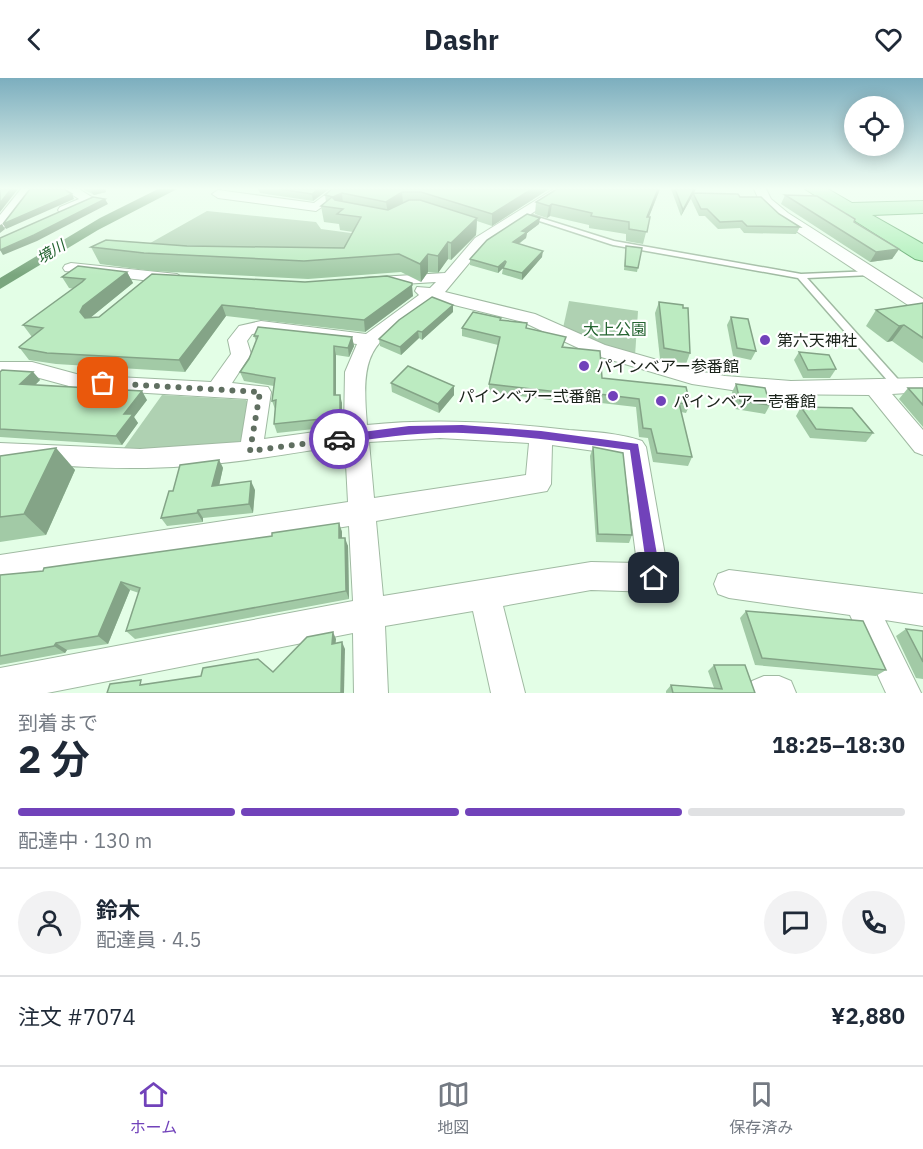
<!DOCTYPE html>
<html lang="ja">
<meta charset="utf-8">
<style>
body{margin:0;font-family:"IBM Plex Sans","Noto Sans JP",sans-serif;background:#f2f2f3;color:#1f2937;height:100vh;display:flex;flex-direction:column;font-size:22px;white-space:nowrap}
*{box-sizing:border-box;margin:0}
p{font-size:20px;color:#747a83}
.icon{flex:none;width:33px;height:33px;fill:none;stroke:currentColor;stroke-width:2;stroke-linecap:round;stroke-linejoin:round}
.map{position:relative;height:615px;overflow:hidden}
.side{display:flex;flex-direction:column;background:#fff;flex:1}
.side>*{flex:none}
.fabs{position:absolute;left:844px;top:18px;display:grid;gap:12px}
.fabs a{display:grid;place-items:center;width:60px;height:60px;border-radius:50%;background:#fff;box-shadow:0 3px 15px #0003;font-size:30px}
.pin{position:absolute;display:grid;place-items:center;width:51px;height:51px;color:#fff;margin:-26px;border-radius:12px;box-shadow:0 3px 9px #0006}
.courier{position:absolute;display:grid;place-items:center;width:60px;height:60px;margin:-30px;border:4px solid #7142ba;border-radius:50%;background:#fff;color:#222;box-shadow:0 2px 8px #0007}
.headline em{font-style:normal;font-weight:700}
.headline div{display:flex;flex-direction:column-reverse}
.headline{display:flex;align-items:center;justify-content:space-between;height:102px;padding:0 18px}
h1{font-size:39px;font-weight:700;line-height:45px}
.bar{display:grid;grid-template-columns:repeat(4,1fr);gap:9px 6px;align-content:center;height:72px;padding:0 18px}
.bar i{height:8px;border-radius:4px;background:#e0e1e3}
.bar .current{background:#7142ba}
.bar p{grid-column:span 4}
.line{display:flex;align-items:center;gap:15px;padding:0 18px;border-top:2px solid #e0e1e3}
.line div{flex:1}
.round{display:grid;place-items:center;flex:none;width:63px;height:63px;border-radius:32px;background:#f2f2f3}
header{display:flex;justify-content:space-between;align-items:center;height:78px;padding:0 18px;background:#fff;font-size:27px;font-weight:700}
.menu{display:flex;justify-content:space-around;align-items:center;height:84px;border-top:2px solid #e0e1e3;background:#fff;font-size:16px;color:#747a83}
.menu a{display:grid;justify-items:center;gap:3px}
.menu .current{color:#7142ba}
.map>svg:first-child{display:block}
</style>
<header><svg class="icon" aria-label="back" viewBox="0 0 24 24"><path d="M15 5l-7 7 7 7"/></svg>Dashr<svg class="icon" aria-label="heart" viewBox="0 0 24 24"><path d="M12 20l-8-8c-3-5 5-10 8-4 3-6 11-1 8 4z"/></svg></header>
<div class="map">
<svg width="923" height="615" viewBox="0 0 923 615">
<rect width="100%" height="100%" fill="#e3fee6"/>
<!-- green -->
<g fill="#afd1b2">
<polygon points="207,133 316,144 321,151 358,156 339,181 129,177"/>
<polygon points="569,223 638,233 635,278 598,267 563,250"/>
<polygon points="162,317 246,322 249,326 243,362 236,367 148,371 124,370"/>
</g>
<!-- water -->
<polygon fill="#7aa67e" points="158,111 177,111 98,152 0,211 0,200 100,140"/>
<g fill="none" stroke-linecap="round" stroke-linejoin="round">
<!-- lane casing -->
<g stroke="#a0baa2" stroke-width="3">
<polygon id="lane" points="524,136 528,136 614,163 801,196 873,193 874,195 870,197 807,200 904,308 903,311 895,311 798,200 613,167 524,138"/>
</g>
<!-- street casing -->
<g stroke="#a0baa2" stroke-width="2">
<g id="street">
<polygon points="21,111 34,111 5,149 0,150 0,137"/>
<polygon points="63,111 79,111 95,121 70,135 60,135 58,132 60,129 79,121"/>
<polygon points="333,111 348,111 316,133 218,120 212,116 218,112 314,125"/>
<path d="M 554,111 L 569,111 L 485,166 L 445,214 L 535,236 L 605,267 L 692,292 L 725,298 L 791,303 L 923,300 L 923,314 L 892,316 L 923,352 L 923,377 L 915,374 L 869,317 L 758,316 L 692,306 L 591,276 L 523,244 L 434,222 C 373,266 360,267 367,347 C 435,340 502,344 569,352 C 593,354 620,355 642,363 L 646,369 L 669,500 L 664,510 L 654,514 L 591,512 L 503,528 L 525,615 L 491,615 L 473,533 L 385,548 L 388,615 L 354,615 L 353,555 L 47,615 L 0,615 L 0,590 L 353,523 L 349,448 L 0,505 L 0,477 L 348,424 L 345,367 C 292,375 240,385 187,388 C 125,393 62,388 0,383 L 0,365 L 140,371 L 241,364 L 248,321 L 80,311 L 32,298 L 0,298 L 0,284 L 32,284 L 80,297 L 211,304 L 231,276 L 228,262 L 239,248 L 261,243 L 366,256 L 419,217 L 415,213 L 417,209 L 430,210 L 436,204 L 369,208 L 363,206 L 361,203 L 363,200 L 445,195 L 475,160 ZM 261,255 L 357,266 L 345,294 L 344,350 L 264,361 L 271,314 L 268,309 L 232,305 L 251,276 L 247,263 L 252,256 ZM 440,360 L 529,365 L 526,397 L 374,420 L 369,364 ZM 552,367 L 623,377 L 637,485 L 591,484 L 383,518 L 376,443 L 547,413 L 551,406 Z"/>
<polygon points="754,111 766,111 771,121 788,135 923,221 923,234 917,233 778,141 761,126"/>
<polygon points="71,185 177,196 185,201 177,206 65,193 63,190 65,187"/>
<polygon points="729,492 923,516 923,548 885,542 921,615 886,615 850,537 729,520 718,516 714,506 718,496"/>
<polygon points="764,598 779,598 791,603 796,615 747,615 752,603"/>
</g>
</g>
<!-- primary casing -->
<g stroke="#529f5f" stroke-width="2">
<polygon id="primary" points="805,111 828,111 852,125 923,123 923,135 872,137 923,166 923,183 915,181"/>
</g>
<!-- lane -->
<use href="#lane" fill="#fff" fill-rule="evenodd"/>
<!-- street -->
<use href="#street" fill="#fff" fill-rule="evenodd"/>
<!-- primary -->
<use href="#primary" fill="#aaeeb5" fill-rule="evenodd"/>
</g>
<!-- wall -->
<g fill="#a2caa6">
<polygon points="83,111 105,111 106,114 94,117"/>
<polygon points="258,111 329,111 313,123 260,115"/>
<polygon points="332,111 549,111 492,148 477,143 476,157 451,182 448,181 438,195 428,194 421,204 401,194 308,201 152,193 100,186 91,169 187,168 344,170 353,154 340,152 339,146 324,144 321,128 326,124 325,117"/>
<polygon points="557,111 660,111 649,139 650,139 643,166 626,163 626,156 589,150 589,147 550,138 547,140 535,136 536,124"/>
<polygon points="671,111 696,111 693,115 740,119 779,136 800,149 796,156 744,155 740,150 718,151 705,138 699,138 691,121 693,117 681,138"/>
<polygon points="785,117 854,144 899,171 892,181 870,184 781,126"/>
<polygon points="539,146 527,155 526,160 519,166 542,179 522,202 502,196 503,190 498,195 470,187 470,181"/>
<polygon points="626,168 642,170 637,194 624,192"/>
<polygon points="127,194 133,205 90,240 99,239 152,196 413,218 365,254 226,238 185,294 56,286 29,282 19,269 32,259 23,247 74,211 69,210 62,199"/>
<polygon points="659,224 690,275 686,286 660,281 655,235"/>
<polygon points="923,225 923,285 892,263 887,264 866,248 876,232"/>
<polygon points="453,234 422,262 419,260 401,277 380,268 379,261"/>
<polygon points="731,239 756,273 751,282 733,278 727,247"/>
<polygon points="501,240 501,242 526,250 564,267 563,269 602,300 690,326 686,335 681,334 692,379 688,388 653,384 648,360 639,359 636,329 566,321 565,324 489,314 489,306 498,267 462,258 462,250"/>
<polygon points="254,258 352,259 354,268 349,279 336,277 336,317 342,325 342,348 277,355 274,346 275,331 272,323 274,308 244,303 240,294 249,281 256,263"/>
<polygon points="799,274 836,291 830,300 803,300 794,282"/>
<polygon points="0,294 33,294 40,302 35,307 147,322 134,339 138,345 122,367 0,359"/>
<polygon points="391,305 454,317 439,335 392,314"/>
<polygon points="736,306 770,327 765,336 735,331 732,314"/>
<polygon points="908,310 923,310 923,349 899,321"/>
<polygon points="801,329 873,355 866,364 810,360 796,338"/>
<polygon points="593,369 632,457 629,465 596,464 590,378"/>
<polygon points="56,370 75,392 46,457 0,464 0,378"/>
<polygon points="219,382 223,390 219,407 255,412 253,435 203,440 203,444 167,448 161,440 173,413"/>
<polygon points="339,445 342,454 342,460 348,468 349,521 135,561 126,553 139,515 130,512 108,566 67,572 65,575 0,587 0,497 43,493 272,458"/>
<polygon points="746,533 886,592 876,598 755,587 740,540"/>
<polygon points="906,551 923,553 923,601 916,600 896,558"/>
<polygon points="714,587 755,615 666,615 666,613 671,607 714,610 708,593"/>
</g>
<!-- shaded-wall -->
<g fill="#84a487">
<polygon points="11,111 18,111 0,134 0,125"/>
<polygon points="96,111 105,111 106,114 94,117 91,113"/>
<polygon points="318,111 329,111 313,123 312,116"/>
<polygon points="532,111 549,111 492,148 492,136"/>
<polygon points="658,111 660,111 644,151 647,139"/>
<polygon points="694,111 696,111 681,138 683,132"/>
<polygon points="402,114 403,126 388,136 386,124"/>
<polygon points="342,115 343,127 335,130 333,119"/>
<polygon points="72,116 74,121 6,151 3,146"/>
<polygon points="105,121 108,126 37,163 3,177 0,172"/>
<polygon points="552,126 550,138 547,140 549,128"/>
<polygon points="477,140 476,157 451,182 451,165"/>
<polygon points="540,140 539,146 527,155 526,160 512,170 513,164 522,153"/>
<polygon points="2,146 5,151 0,155 0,147"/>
<polygon points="448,164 448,181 438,195 438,178"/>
<polygon points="899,171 892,181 870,184 876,174"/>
<polygon points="543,173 542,179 522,202 522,195"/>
<polygon points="428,176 428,194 421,204 420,186"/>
<polygon points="505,183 504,189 498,195 498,189"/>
<polygon points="127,194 133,205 90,240 87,245 80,234 83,228"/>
<polygon points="412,207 413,218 365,254 364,242"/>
<polygon points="222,227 226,238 185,294 179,282"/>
<polygon points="453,227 453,234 422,262 422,254"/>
<polygon points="904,247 892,263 887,264 899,248"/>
<polygon points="418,253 419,260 401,277 400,269"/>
<polygon points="352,259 354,268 349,279 348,270"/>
<polygon points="334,268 336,277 336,326 334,317"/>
<polygon points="33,294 40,302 27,315 20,306"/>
<polygon points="454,308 454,317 439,335 438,326"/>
<polygon points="142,313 147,322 134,339 138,345 122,367 116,358 124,336"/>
<polygon points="340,317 342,325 342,348 340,339"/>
<polygon points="56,370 75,392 46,457 24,436"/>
<polygon points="219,382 223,390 217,417 212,408"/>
<polygon points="251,403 255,412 253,435 249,426"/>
<polygon points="198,432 203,440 203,444 197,435"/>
<polygon points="339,445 342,454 342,469 339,460"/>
<polygon points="345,460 348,468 349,521 346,513"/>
<polygon points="121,504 130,512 108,566 98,558"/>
<polygon points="333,554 336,561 335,573 332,566"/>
<polygon points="342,564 345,571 344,615 341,615"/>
<polygon points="56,565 67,572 65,575 54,568"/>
</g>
<!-- building -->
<g fill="#bcebc1" stroke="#84a487" stroke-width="1.5">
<polygon points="0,111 11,111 0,125"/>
<polygon points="30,111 64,111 72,116 3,146"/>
<polygon points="279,111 318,111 312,116"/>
<polygon points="332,111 532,111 492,136 421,114 402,114 386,124 342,115 333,119 325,117"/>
<polygon points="557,111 658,111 647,139 650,139 647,154 629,151 629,144 591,138 592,135 552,126 549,128 536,124"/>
<polygon points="675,111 694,111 683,132"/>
<polygon points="693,115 738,116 740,119 761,119 779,136 800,149 747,148 742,143 720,144 707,131 701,131"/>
<polygon points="785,117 817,118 855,141 854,144 899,171 876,174"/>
<polygon points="93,119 105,121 34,157 0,172 0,160"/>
<polygon points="332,119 335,122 388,132 409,122 420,122 477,140 451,165 448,164 438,178 428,176 420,186 399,176 304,183 144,175 91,169 106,162 187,168 344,170 361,139 337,136 343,131 321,128"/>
<polygon points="527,136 540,140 522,153 527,154 513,164 543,173 522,195 503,190 506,184 505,183 498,189 470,181 487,162"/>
<polygon points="626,168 642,170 638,190 625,188"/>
<polygon points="78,188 127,194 83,228 80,234 85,240 99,239 152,196 305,204 387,198 412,205 412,207 364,242 222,227 179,282 47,275 20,270 19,269 43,250 23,247 82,204 85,201 62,199"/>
<polygon points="432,219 453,227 422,254 418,253 400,269 379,261 399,242"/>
<polygon points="659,224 683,227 683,230 688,230 690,275 664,270"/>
<polygon points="923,225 923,260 904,247 899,248 876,232"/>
<polygon points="473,234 501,240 500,242 527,245 526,250 566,259 562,269 600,273 602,300 686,309 690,326 679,325 692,379 657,375 651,351 643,350 639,321 567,312 567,315 489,306 500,259 462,250"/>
<polygon points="731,239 748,241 756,273 737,270"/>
<polygon points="258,249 352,259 348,270 334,268 334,317 340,317 340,339 274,346 276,322 272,323 275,300 240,294 249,281 258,258 254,258"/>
<polygon points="799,274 829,277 836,291 808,292"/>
<polygon points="408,288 454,308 438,326 391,305"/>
<polygon points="2,292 33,294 20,306 142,313 124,336 133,336 116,358 0,351 0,294"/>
<polygon points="736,306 765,310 770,327 740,323"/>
<polygon points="908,310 923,310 923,327"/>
<polygon points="801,329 852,330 873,355 816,351"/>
<polygon points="593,369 623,375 632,457 598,456"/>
<polygon points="56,370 24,436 0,439 0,378"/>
<polygon points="219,382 212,408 251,403 249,426 198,432 197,435 161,440 169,413 173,413 180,387"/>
<polygon points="339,445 339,460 345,460 346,513 126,553 140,510 121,504 98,558 56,565 54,568 0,578 0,497 43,493 44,490 272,458 272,455"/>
<polygon points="746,533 863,543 886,592 762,580"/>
<polygon points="906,551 923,553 923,584"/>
<polygon points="333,554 332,566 342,564 341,615 107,615 110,606 141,602 140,607 201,598 203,590 258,581 273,594 307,559"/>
<polygon points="714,587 745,587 755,615 673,615 671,607 722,611"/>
</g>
<!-- sky -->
<linearGradient id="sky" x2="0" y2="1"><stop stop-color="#7caebe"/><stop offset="0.56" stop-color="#f2fff4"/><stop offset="1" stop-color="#f2fff4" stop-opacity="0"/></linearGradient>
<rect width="923" height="197" fill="url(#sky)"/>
<!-- route -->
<path fill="#7142ba" d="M 462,347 L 541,353 L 638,366 L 661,500 L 659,504 L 654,506 L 650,504 L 648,500 L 630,372 C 574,365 519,357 463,355 C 422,353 380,360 339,365 L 333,361 L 339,357 L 409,348 Z"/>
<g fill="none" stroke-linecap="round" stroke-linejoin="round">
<!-- done -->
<polyline stroke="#606f61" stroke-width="6" stroke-dasharray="0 10.8" points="103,305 260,314 250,373 339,361"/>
</g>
<!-- markers -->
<g fill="#7142ba" stroke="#fff" stroke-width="2">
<circle cx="765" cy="262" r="6"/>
<circle cx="584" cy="288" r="6"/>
<circle cx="613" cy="318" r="6"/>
<circle cx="661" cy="323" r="6"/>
</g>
<g text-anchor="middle" stroke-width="4.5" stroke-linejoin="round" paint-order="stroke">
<!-- far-water labels -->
<g font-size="15" font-style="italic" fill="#21612e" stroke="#fff">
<text transform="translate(51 174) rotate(-31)" y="5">境川</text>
</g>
<!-- park labels -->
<g font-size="16" fill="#266532" stroke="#fff">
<text x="615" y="257">大上公園</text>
</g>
<!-- poi labels -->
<g font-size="16" fill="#192219" stroke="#fff" text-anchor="start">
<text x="777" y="268">第六天神社</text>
<text x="596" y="294">パインベアー参番館</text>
<text x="601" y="324" text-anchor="end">パインベアー弍番館</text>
<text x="673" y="329">パインベアー壱番館</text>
</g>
</g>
</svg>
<div class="fabs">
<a><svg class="icon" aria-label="locate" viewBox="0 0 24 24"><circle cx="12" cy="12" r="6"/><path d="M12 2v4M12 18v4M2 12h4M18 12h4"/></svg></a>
</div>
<div class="pin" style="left:103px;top:305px;background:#ea580c"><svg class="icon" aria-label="bag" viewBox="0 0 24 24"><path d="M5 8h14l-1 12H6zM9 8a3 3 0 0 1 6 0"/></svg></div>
<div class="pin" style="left:654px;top:500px;background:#1f2937"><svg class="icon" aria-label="home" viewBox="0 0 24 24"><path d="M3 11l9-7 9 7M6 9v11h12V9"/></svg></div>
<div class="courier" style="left:339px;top:361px"><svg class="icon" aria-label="car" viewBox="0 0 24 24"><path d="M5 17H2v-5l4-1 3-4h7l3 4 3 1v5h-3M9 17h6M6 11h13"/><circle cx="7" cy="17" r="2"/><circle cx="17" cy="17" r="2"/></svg></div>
</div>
<section class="side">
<div class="headline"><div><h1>2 分</h1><p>到着まで</p></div><em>18:25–18:30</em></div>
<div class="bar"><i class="current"></i><i class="current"></i><i class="current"></i><i></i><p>配達中 · 130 m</p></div>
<div class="line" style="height:108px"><a class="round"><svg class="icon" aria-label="person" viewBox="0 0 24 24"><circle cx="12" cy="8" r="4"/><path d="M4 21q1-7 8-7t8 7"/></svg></a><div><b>鈴木</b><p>配達員 · 4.5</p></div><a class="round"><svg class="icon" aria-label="chat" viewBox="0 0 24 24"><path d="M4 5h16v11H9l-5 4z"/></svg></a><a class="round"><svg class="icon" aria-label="phone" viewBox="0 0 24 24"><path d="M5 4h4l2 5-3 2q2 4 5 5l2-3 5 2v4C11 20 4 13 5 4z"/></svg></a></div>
<div class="line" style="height:78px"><div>注文 #7074</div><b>¥2,880</b></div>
</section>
<nav class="menu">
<a class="current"><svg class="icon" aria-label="home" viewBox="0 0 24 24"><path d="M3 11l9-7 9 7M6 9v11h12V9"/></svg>ホーム</a>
<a><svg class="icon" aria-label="map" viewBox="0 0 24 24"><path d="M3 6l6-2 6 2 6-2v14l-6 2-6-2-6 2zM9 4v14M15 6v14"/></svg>地図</a>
<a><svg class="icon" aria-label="saved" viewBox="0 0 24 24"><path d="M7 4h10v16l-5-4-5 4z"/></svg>保存済み</a>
</nav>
